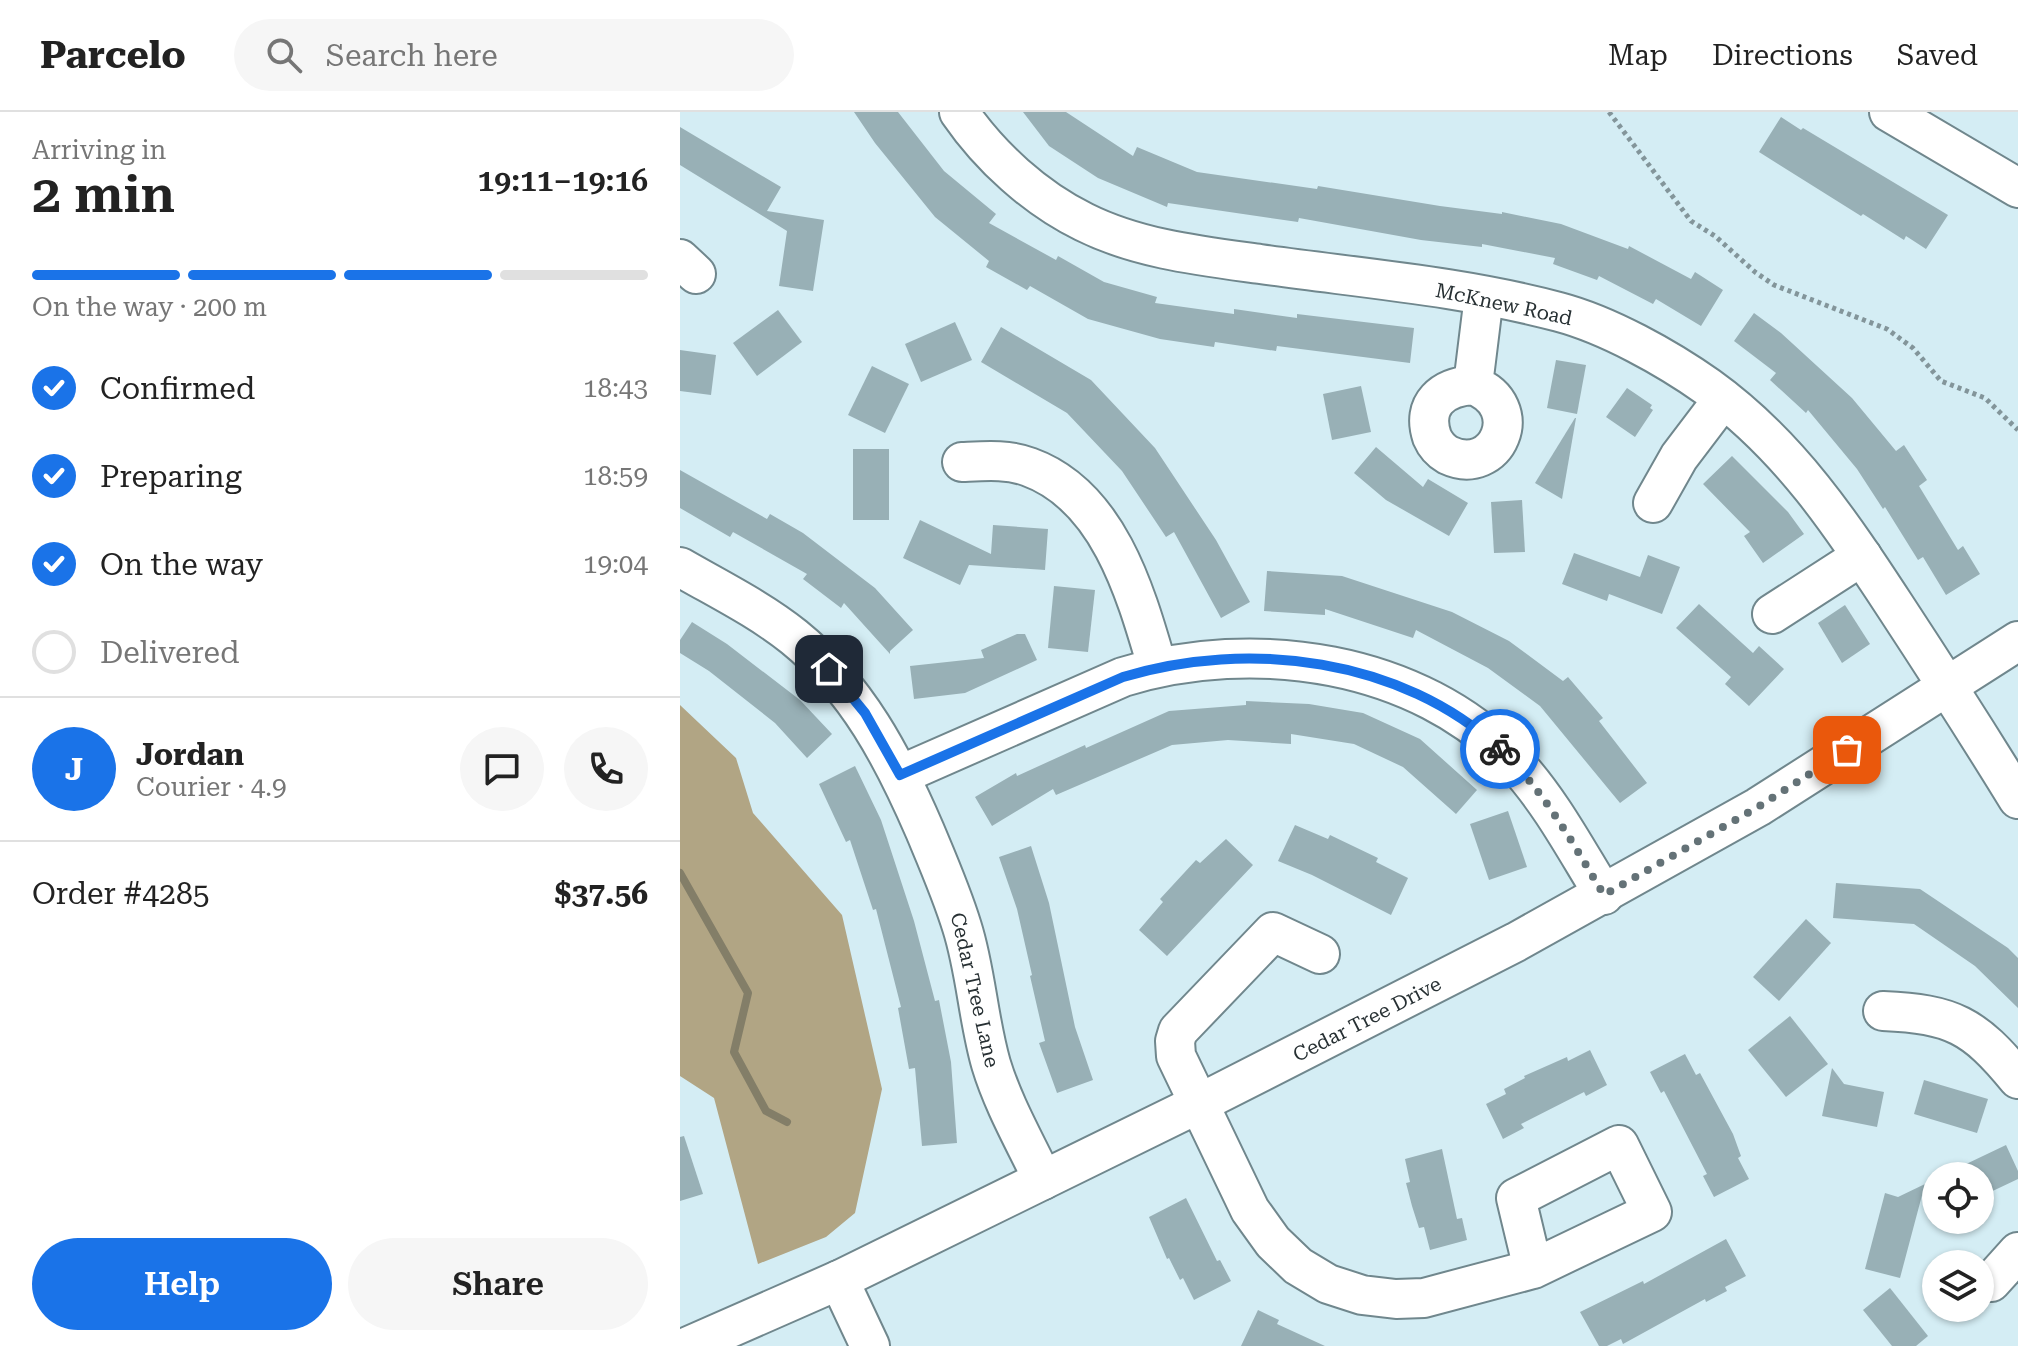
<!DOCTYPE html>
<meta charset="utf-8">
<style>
body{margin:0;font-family:"Roboto Serif",serif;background:#f6f6f6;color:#222;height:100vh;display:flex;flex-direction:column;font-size:30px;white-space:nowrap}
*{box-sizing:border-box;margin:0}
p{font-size:26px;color:#767676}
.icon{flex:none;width:44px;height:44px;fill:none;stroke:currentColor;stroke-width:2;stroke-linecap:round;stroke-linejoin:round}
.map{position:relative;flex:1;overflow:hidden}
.sheet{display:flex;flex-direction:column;background:#fff;width:680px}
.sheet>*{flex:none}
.controls{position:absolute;left:1242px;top:1050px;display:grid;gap:16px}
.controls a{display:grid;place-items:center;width:72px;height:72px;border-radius:50%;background:#fff;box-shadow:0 2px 6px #0004;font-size:40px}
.pin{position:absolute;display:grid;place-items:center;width:68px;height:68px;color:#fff;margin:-34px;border-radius:16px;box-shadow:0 4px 12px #0006}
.courier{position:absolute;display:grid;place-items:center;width:80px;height:80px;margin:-40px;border:6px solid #1a73e8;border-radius:50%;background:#fff;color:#222;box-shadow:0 2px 10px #0007}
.overview em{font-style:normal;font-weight:600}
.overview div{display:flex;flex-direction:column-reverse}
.overview{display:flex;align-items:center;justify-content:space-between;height:136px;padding:0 32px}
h1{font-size:52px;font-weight:600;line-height:60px}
.bar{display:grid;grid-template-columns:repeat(4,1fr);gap:12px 8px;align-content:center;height:96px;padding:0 32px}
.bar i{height:10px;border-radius:6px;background:#e0e0e0}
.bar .active{background:#1a73e8}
.bar p{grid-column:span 4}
.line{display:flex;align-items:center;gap:20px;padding:0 32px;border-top:2px solid #e0e0e0}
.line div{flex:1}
.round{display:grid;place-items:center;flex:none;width:84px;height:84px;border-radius:42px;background:#f6f6f6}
ol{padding:0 32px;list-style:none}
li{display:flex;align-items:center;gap:24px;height:88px}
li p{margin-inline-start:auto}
li .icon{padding:8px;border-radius:50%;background:#1a73e8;color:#fff;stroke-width:4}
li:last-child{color:#767676}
li i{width:44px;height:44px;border:4px solid #e0e0e0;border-radius:50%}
.primary-button{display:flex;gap:16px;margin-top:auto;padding:16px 32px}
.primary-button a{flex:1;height:92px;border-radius:48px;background:#1a73e8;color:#fff;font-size:32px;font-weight:600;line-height:92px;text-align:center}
.primary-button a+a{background:#f6f6f6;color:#222}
header{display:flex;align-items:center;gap:48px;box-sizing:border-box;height:112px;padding:0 40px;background:#fff;border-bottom:2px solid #e0e0e0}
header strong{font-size:38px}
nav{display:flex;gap:44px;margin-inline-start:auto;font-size:28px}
.search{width:560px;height:72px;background:#f6f6f6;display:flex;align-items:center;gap:20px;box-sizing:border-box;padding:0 28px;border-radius:44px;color:#767676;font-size:30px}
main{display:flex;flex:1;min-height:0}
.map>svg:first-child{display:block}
</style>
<header>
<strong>Parcelo</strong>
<div class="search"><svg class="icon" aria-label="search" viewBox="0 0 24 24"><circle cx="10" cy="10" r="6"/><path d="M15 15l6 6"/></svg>Search here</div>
<nav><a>Map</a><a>Directions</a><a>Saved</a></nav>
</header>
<main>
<section class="sheet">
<div class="overview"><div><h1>2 min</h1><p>Arriving in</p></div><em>19:11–19:16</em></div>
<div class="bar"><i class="active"></i><i class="active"></i><i class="active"></i><i></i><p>On the way · 200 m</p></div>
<ol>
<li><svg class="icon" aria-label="check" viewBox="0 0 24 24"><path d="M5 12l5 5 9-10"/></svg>Confirmed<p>18:43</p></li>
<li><svg class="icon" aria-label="check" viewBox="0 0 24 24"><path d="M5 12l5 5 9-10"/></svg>Preparing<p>18:59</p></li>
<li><svg class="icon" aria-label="check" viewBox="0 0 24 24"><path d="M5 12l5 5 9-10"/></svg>On the way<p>19:04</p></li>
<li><i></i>Delivered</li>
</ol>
<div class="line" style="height:144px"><b class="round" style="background:#1a73e8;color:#fff">J</b><div><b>Jordan</b><p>Courier · 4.9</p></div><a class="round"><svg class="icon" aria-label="chat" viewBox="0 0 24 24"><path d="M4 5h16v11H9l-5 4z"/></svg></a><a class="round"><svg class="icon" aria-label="phone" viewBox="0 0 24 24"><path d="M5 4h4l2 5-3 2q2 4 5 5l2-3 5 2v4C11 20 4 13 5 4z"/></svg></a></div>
<div class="line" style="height:104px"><div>Order #4285</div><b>$37.56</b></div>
<div class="primary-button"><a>Help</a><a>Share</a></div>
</section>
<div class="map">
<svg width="1338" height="1234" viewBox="0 0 1338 1234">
<rect width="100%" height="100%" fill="#d4edf4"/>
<!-- forest -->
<polygon fill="#b1a584" points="0,593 56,646 73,701 162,803 202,977 175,1101 146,1125 78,1152 34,986 0,964"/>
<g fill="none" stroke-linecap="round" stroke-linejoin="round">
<!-- stream -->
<polyline stroke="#837e68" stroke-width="8" points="0,761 68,881 54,940 86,999 107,1010"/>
</g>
<!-- building -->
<g fill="#98b0b6">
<polygon points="174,0 218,0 264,59 316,102 309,111 376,148 378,144 424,170 477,185 475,191 554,202 554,197 617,206 617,202 734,216 730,251 597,234 596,239 535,230 534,235 480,227 408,207 350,174 347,178 306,155 309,149 255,105 195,31"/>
<polygon points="343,0 386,0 453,44 457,35 517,60 637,77 638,74 760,94 822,102 822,100 881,112 948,137 949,134 1011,167 1015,160 1043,178 1021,214 976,187 973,192 919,164 917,168 873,152 875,146 802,132 802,135 741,128 619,106 618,110 488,91 487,95 418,66 369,34"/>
<polygon points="1101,5 1121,18 1123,16 1268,103 1246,137 1226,124 1224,128 1183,102 1181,104 1079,40"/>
<polygon points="0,15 101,75 87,99 144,108 133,179 99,174 107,119 0,53"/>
<polygon points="98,198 122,230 77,264 53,231"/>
<polygon points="1074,201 1101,221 1172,286 1216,339 1224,333 1247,368 1239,374 1278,438 1283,434 1300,462 1266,483 1243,445 1238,448 1205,395 1203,397 1177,357 1128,298 1126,301 1090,268 1096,261 1054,229"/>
<polygon points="275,210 292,248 241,270 225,232"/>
<polygon points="321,215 411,268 475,336 536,428 570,490 541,506 494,420 486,425 442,359 387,301 301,250"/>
<polygon points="0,238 36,243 31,283 0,279"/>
<polygon points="876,248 906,253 897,302 867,296"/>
<polygon points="192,254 229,272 205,321 168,303"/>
<polygon points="681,274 691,320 652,328 643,282"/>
<polygon points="947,276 972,293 970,296 973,298 955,325 926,305"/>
<polygon points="895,306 896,306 882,387 855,371"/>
<polygon points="696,335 743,375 748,367 788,391 769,424 706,388 674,361"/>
<rect x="173" y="337" width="36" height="71"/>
<polygon points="1052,344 1108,400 1124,422 1083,451 1064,424 1070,420 1023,372"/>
<polygon points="0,358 87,407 90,402 123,421 195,476 233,518 210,539 210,542 164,491 161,496 123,467 127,462 53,420 50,425 0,396"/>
<polygon points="842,388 845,440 814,441 811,390"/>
<polygon points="240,408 311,442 313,413 368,417 365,458 289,453 280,473 223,446"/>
<polygon points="894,441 960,465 968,443 1000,455 982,502 929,482 927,489 882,472"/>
<polygon points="587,459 662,464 772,500 829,529 883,569 888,565 923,606 919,609 967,671 940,691 860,594 808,556 736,518 733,526 645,497 645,503 584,499"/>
<polygon points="374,474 415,478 408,540 368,536"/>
<polygon points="1019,492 1073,541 1079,534 1104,557 1069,594 1045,572 1051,565 996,516"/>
<polygon points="1165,493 1190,532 1162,551 1138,511"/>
<polygon points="12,510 47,532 120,588 152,622 127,646 95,611 29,559 0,541 0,528"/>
<polygon points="337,522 345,522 357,548 285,581 234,587 230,554 304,546 301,538"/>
<polygon points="566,589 629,592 683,601 740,627 797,678 776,702 723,655 674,632 611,622 611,632 548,628 492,633 376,683 373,677 312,714 295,685 336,661 337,664 405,633 406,636 489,599 566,593"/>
<polygon points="175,654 201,708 234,809 255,889 259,888 271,950 277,1031 242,1034 235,956 229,957 218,896 221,895 196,797 193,798 170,728 166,730 139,672"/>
<polygon points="828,699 847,755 809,768 790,712"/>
<polygon points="615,713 648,727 650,723 698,746 696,750 728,766 711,803 632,763 598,749"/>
<polygon points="546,727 573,753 487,844 459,818 483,790 480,787 516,748 520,751"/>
<polygon points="351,734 369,791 395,915 413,968 377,981 359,931 365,929 350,864 352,863 337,797 319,745"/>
<polygon points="1156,771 1240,777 1328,836 1338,846 1338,896 1295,854 1234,812 1153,806"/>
<polygon points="1126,807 1151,831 1099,889 1073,865"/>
<polygon points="1110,904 1148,952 1106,985 1068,938"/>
<polygon points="910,938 927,973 906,984 904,980 841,1012 844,1016 823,1027 806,992 826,982 824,977 845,966 844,964 887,945 888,949"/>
<polygon points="1005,942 1016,963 1020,961 1053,1022 1061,1044 1058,1046 1069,1067 1034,1085 1023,1064 1027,1062 984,979 981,981 970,960"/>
<polygon points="1152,956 1164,972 1204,980 1197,1015 1142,1004"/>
<polygon points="1244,968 1308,987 1297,1021 1234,1002"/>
<polygon points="4,1024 23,1082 0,1089 0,1025"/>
<polygon points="1326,1033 1338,1059 1338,1067 1300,1085 1300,1064 1261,1064"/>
<polygon points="762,1037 777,1107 782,1106 787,1128 750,1138 744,1115 739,1116 732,1094 726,1071 730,1070 725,1047"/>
<polygon points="1245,1072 1220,1166 1185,1157 1205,1081 1218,1085"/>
<polygon points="506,1086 537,1149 540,1148 551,1169 514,1188 503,1166 500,1168 489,1146 487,1147 469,1105"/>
<polygon points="1046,1127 1066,1164 1045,1175 1047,1179 1026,1190 1025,1187 943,1232 941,1227 927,1234 919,1234 900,1200 963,1169 964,1172"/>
<polygon points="1210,1176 1248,1224 1236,1234 1212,1234 1183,1198"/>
<polygon points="578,1198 599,1208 597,1212 645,1234 561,1234"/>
</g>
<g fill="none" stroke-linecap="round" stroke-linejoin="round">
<!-- minor casing -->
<g stroke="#70878d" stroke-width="42">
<g id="minor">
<path d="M 279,0 C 310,45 355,86 404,110 C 458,137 521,144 580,152 C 679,166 782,174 879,200 C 928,213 987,246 1028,275 C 1109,333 1162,413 1215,494 C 1257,558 1298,622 1338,687"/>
<polyline points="1209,0 1338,76"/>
<polyline points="0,147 16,162"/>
<path d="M 793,273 C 849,294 817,366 768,343 C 761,339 755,332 752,325 C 741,292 763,275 793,273 L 804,184"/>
<path d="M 282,350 C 305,349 328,347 349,355 C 429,384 456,482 477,554"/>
<polyline points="973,391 999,345 1043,287"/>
<path d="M 0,455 C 38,477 79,497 114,525 C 177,576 213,645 245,719 C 258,750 272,782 282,815 C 296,859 298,907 311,952 C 323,992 345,1030 363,1068"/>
<polyline points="1092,502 1182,444"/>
<path d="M 220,663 L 443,565 C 574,525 739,548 835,651 C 871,690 896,738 924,783"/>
<polyline points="640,842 593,820 498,919 495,929 496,944 570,1098 593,1130 618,1154 648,1172 682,1183 716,1187 744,1186 853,1157 972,1100 939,1033 836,1086 853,1157"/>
<path d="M 1203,899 C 1272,902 1294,913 1338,967"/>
<polyline points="159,1168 190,1234"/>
<polyline points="1311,1170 1338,1140"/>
<polyline points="9,1234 159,1168 520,991 836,830 1078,695 1338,529"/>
</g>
</g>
<!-- path -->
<polyline stroke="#83959a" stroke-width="5" stroke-dasharray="4 4" stroke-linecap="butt" points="929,0 1011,109 1035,124 1075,160 1094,173 1207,217 1233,236 1261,269 1305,286 1338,318"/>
<!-- minor -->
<use href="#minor" stroke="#fff" stroke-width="38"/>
</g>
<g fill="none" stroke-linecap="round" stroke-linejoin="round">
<!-- done -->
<path stroke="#647277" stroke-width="8" stroke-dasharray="0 14.4" d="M 820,637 C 864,678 893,732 924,783 L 1078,695 L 1167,638"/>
<!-- route -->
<path stroke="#1a73e8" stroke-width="10" d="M 149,557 L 185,601 L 220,663 L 443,565 C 568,527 722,546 820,637"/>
</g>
<g text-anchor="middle" stroke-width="7" stroke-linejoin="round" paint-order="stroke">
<!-- street labels -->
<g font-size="20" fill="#273033" stroke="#fff">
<text transform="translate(824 192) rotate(12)" y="7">McKnew Road</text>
<text transform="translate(295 878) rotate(77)" y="7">Cedar Tree Lane</text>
<text transform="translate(687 907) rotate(-27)" y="7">Cedar Tree Drive</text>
</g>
</g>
</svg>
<div class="controls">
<a><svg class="icon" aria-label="locate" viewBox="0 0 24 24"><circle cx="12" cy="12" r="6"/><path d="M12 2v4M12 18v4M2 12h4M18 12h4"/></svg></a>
<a><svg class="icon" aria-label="layers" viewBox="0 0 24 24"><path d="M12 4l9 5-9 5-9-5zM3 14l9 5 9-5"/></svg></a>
</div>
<div class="pin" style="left:1167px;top:638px;background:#ea580c"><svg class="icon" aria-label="bag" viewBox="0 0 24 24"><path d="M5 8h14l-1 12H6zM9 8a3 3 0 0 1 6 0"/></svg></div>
<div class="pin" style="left:149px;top:557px;background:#1f2937"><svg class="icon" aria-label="home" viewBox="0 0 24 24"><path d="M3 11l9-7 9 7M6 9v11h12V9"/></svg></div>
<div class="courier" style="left:820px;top:637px"><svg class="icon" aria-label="bike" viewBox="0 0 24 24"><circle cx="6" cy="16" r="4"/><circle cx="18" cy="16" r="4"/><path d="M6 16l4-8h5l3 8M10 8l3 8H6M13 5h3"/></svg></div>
</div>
</main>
